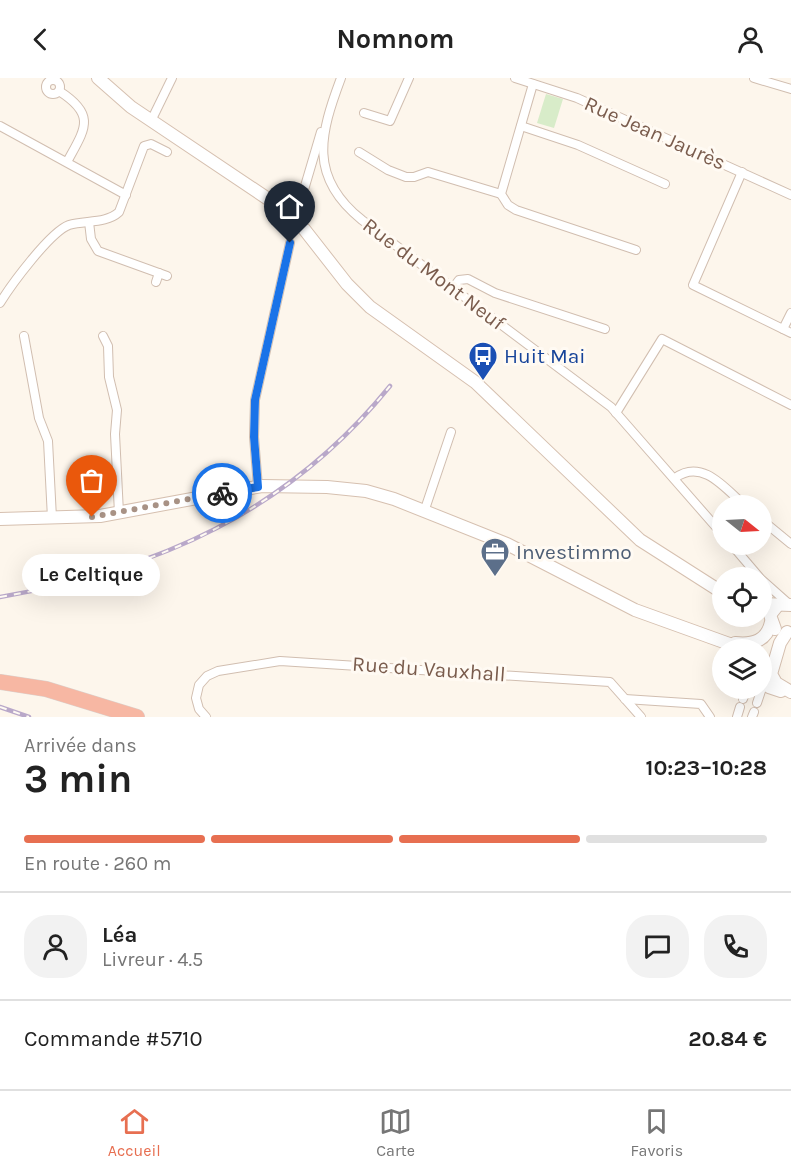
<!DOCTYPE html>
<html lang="fr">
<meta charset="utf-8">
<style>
body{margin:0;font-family:Karla,sans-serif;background:#f2f2f2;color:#222;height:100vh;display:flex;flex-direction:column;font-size:22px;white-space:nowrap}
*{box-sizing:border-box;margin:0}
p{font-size:20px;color:#767676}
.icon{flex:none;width:33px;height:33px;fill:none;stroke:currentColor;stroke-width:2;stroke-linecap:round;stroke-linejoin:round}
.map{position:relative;height:639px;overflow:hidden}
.drawer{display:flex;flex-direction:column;background:#fff;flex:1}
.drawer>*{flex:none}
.needle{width:39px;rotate:108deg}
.controls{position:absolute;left:712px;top:417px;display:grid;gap:12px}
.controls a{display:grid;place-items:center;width:60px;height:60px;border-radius:50%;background:#fff;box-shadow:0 6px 24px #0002;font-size:30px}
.pin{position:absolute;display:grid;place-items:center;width:51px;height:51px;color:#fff;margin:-62px -26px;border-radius:50% 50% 50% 0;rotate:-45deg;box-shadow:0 0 6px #0007}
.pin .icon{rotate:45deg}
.courier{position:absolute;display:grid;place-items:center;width:60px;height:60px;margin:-30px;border:4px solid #1a73e8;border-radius:50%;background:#fff;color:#222;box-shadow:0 2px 8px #0007}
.bubble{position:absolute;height:42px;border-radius:21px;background:#fff;box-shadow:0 6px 24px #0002;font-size:20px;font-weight:700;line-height:42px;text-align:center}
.head em{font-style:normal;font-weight:700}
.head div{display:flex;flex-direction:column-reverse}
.head{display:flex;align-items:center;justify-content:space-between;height:102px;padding:0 24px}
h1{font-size:39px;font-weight:700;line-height:45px}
.bar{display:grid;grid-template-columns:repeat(4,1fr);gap:9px 6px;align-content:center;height:72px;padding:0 24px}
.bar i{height:8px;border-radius:4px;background:#e0e0e0}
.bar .active{background:#e76f51}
.bar p{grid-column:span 4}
.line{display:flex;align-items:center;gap:15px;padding:0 24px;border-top:2px solid #e0e0e0}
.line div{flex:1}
.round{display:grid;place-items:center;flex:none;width:63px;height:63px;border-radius:24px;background:#f2f2f2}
header{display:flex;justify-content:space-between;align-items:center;height:78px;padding:0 24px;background:#fff;font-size:27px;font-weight:700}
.tabs{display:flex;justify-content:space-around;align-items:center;height:84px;border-top:2px solid #e0e0e0;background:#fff;font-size:16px;color:#767676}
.tabs a{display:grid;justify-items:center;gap:3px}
.tabs .active{color:#e76f51}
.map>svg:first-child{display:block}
</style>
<header><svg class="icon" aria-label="back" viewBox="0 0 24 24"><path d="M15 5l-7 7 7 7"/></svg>Nomnom<svg class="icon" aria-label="person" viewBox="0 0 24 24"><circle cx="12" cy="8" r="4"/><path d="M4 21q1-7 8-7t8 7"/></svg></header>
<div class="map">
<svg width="791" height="639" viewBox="0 0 791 639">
<rect width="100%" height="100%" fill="#fdf6ec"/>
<!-- pitch -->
<polygon fill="#d8ecc9" points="546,16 563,21 554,50 537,45"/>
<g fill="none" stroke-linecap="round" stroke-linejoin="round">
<!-- street casing -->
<g stroke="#d1beb0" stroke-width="10">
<g id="street">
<path d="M 341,0 C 320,56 308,99 362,142 L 611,329 L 723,457"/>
<polyline points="515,0 577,20 791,117"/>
<polyline points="754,0 791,11"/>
<circle cx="53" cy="9" r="7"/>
<polyline points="533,6 501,116 508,127 516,132 636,172"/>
<path d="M 59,13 C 97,37 85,51 67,84"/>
<polyline points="364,35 390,43 409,0"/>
<polyline points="151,43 172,0"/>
<polyline points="0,48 126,117"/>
<polyline points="521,48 578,67 665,106"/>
<polyline points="359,74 388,92 406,99 414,99 428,94 501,116"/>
<polyline points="742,94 693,207 791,255"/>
<polyline points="295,142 321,54"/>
<polyline points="89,144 91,161 98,173 167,198"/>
<polyline points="156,204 159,195"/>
<polyline points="453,210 459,202 468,201 495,215 605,251"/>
<path d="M 0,225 C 11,207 50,154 69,147 C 85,142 106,146 119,134 L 144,68 L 151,66 L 167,74"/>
<polyline points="783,251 791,235"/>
<polyline points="24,258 39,340 48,363 52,440"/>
<polyline points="103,258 108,268 109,299 117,332 115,356 119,435"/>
<polyline points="616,335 662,261 791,327"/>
<path d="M 675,400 C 702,380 725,410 745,428"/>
<polyline points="258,409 254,359 255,322 290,165"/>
<polyline points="424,434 451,354"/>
<polyline points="762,442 791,466"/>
<polyline points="731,466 760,500"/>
<polyline points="762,502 789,526"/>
<polyline points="625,621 701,626 710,639"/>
<polyline points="743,621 747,610"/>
<polyline points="757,625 762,610"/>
<polyline points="206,639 199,631 196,620 199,607 207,598 218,593 280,583 610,604 641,639"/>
<polyline points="737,639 740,629"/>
<polyline points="752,639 754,634"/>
</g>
</g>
<!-- secondary casing -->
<g stroke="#d6c0b0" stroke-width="14">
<g id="secondary">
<polyline points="98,0 131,29 283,131 304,151 347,206 370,229 475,304 640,462 723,515"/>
<polyline points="0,441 100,438 262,408 327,409 366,413 394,421 507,466 635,532 746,572"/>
<polyline points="762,526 791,527"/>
<polyline points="775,551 770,537 778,527"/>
<polyline points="787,554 780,565 771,596 776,605 791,614"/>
<path d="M 735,565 C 753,567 767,563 771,544"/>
<polyline points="762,602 769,609 781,613"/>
</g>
</g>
<!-- highway casing -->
<g stroke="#dad1cd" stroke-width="16">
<polyline id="highway" points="0,604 46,611 137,639"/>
</g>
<!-- street -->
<use href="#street" stroke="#fff" stroke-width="8"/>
<!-- secondary -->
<use href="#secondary" stroke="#fff" stroke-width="12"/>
<!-- highway -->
<use href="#highway" stroke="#f7b7a3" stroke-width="15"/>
<!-- rail casing -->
<g stroke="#b9a8c9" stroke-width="4.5">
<g id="rail">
<path d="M 0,519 C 157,492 288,434 390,308"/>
<polyline points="0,629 29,639"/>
</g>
</g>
<!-- rail -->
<use href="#rail" stroke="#fffaf3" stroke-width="2" stroke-dasharray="7" stroke-linecap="butt"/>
</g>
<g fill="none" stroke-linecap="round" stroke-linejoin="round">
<!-- done -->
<polyline stroke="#a89285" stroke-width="6" stroke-dasharray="0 10.8" points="92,439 222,415"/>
<!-- route -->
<polyline stroke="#1a73e8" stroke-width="8" points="222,415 258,409 254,359 255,322 290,165"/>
</g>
<!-- icons -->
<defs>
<g id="bus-pin" transform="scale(1.5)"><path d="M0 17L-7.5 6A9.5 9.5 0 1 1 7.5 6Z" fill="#1a4fb4" stroke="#fffaf3"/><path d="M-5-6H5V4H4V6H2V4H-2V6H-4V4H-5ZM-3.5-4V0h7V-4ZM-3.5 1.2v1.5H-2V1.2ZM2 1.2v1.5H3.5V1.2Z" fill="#fff"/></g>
<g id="office-pin" transform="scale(1.5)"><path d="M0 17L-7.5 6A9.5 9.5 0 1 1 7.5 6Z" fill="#5c6f8a" stroke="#fffaf3"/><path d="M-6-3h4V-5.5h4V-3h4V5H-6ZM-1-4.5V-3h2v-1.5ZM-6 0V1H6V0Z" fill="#fff"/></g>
</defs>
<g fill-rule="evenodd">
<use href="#bus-pin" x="483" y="278"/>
<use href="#office-pin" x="495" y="474"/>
</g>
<g text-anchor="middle" stroke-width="6" stroke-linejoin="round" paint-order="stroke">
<!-- street labels -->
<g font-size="21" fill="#7a5c4d" stroke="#fffaf3">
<text transform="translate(655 55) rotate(24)" y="7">Rue Jean Jaurès</text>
<text transform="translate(434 196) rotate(37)" y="7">Rue du Mont Neuf</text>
<text transform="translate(429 591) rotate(4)" y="7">Rue du Vauxhall</text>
</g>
<!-- transit labels -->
<g font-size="21" fill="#164399" stroke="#fffaf3" text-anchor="start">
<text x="504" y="285">Huit Mai</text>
</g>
<!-- service labels -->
<g font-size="21" fill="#4e5e75" stroke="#fffaf3" text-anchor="start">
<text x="516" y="481">Investimmo</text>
</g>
</g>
</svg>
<div class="controls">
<a><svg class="needle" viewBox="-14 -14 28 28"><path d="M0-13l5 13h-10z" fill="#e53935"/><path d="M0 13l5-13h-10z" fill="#767676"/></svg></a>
<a><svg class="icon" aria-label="locate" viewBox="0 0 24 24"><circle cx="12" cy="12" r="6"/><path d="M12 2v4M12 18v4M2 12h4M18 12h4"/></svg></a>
<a><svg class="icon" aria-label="layers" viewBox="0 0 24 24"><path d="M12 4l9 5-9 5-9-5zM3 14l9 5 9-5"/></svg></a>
</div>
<div class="pin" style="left:92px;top:439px;background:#ea580c"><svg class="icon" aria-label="bag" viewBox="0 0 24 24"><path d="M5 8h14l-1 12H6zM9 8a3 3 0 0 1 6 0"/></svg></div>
<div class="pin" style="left:290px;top:165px;background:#1f2937"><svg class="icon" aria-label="home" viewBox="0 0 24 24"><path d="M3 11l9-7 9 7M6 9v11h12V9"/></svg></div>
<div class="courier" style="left:222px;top:415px"><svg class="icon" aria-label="bike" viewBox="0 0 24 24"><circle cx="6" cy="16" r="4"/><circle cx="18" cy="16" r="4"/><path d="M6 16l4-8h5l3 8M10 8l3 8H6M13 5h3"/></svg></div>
<div class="bubble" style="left:22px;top:476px;width:138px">Le Celtique</div>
</div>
<section class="drawer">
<div class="head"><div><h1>3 min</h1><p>Arrivée dans</p></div><em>10:23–10:28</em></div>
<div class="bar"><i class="active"></i><i class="active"></i><i class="active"></i><i></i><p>En route · 260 m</p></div>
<div class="line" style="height:108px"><a class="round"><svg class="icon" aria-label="person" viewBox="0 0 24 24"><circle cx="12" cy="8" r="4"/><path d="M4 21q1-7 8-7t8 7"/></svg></a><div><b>Léa</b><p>Livreur · 4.5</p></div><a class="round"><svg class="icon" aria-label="chat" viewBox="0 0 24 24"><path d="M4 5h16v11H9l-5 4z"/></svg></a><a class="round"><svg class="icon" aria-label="phone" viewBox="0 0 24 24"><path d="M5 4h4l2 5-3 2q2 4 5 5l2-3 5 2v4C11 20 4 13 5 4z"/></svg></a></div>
<div class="line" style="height:78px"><div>Commande #5710</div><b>20.84 €</b></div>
</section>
<nav class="tabs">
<a class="active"><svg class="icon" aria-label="home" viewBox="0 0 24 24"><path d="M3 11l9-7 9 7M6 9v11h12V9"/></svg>Accueil</a>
<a><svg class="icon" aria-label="map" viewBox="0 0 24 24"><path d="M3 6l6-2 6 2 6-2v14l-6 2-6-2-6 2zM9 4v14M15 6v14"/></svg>Carte</a>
<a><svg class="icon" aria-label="saved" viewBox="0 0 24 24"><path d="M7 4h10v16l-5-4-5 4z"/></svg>Favoris</a>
</nav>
